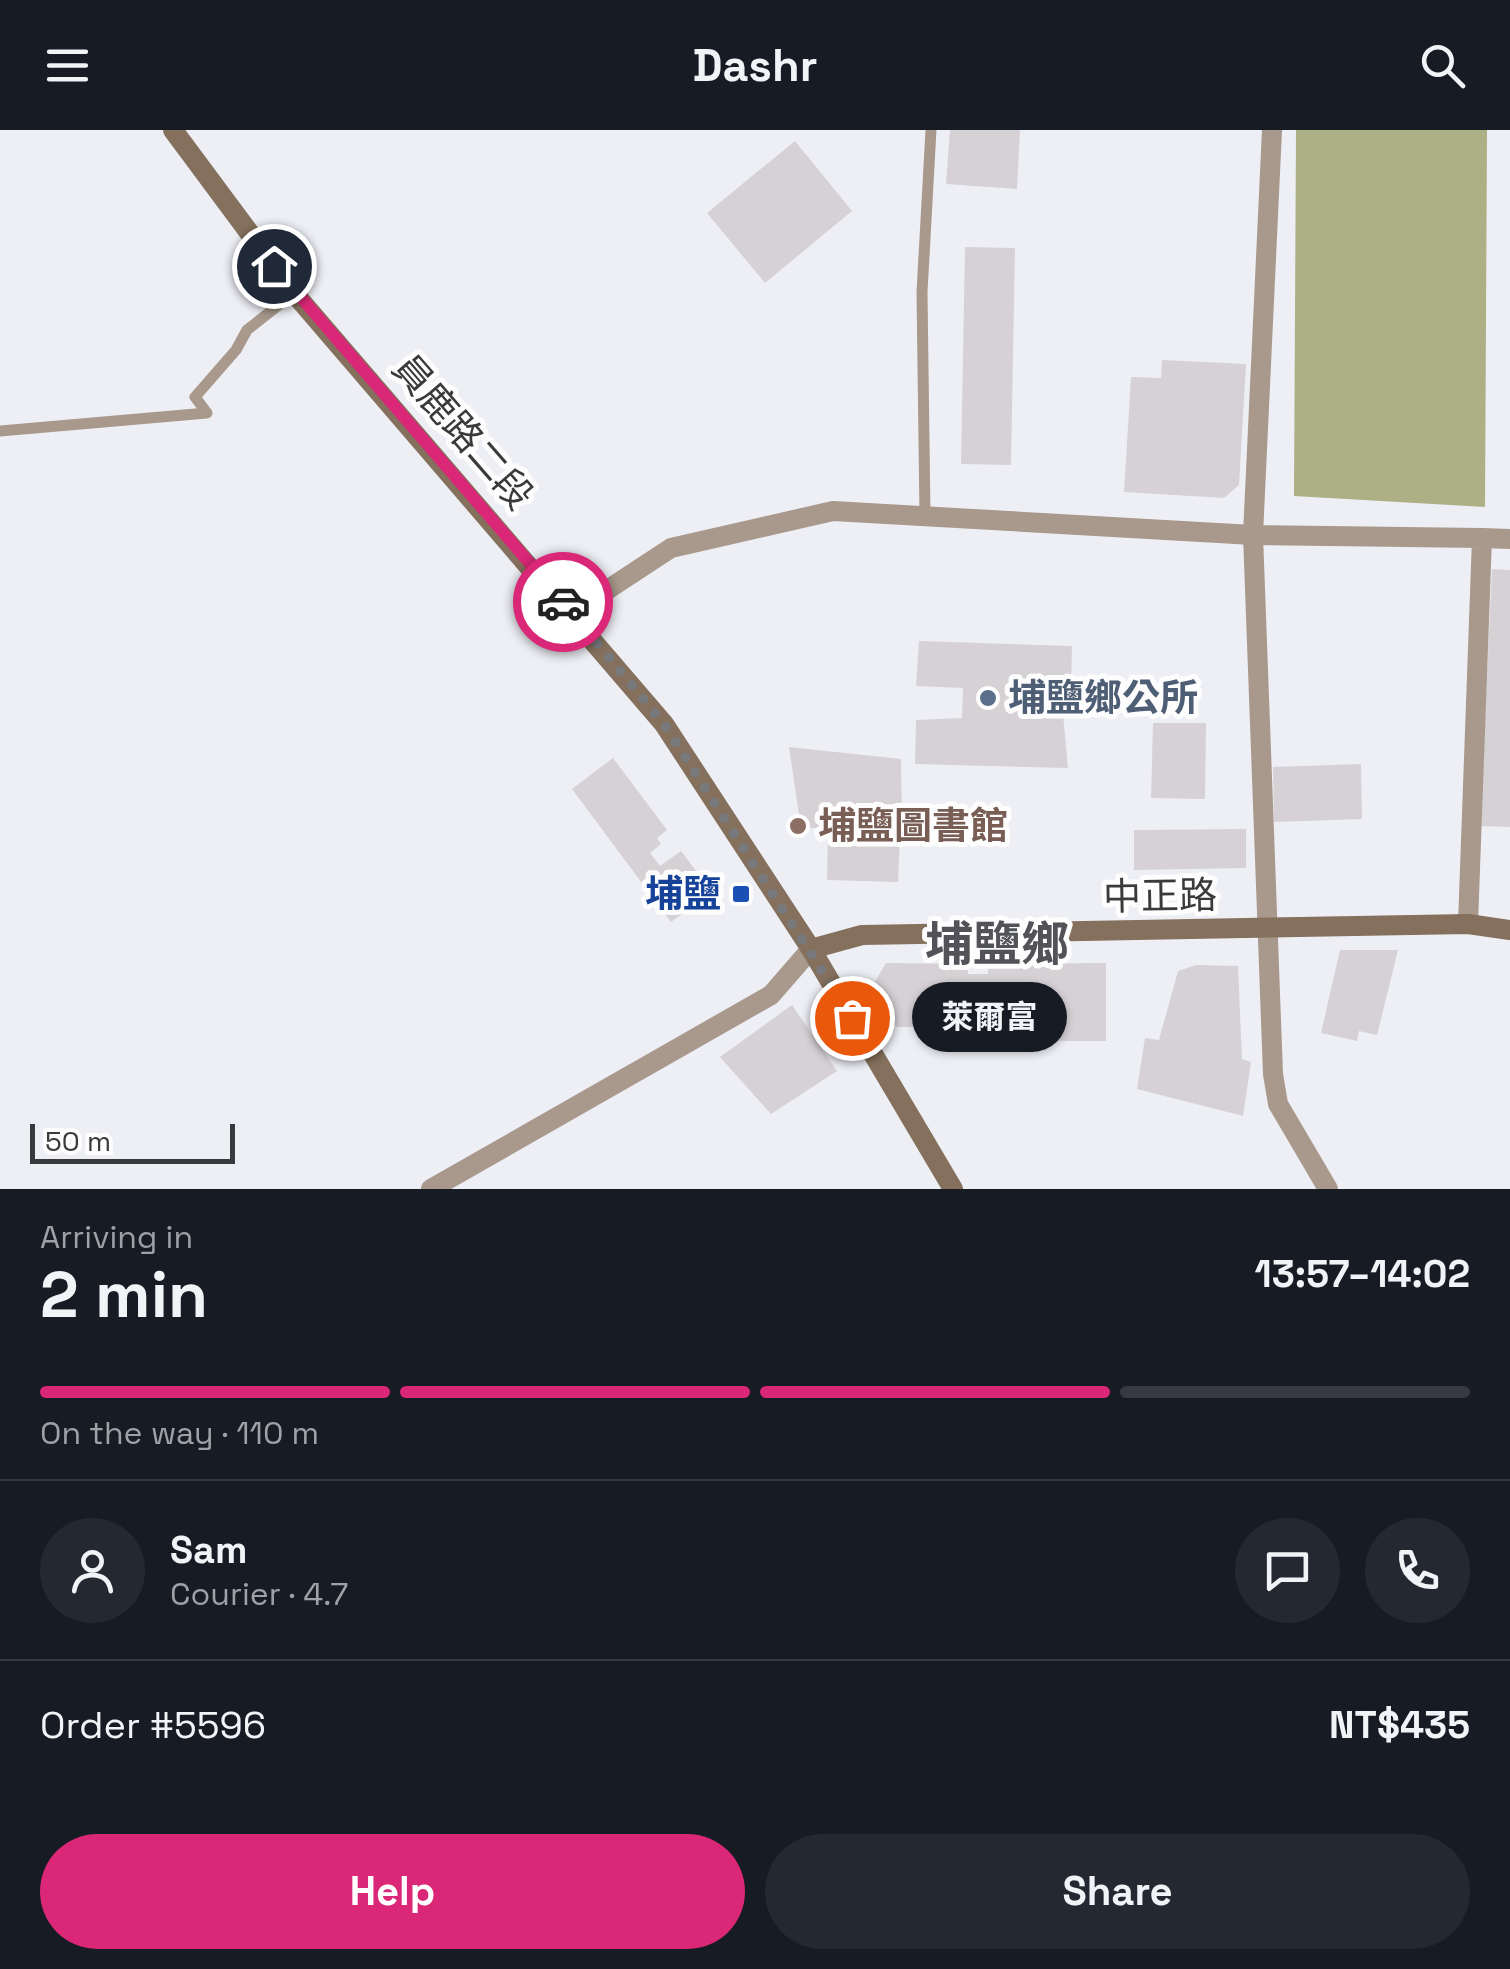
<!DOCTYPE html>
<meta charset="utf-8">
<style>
body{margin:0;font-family:"Space Grotesk","Noto Sans TC",sans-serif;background:#242831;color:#f1f3f6;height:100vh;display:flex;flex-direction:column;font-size:38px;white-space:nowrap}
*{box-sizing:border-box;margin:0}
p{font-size:32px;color:#9ea1a6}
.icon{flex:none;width:55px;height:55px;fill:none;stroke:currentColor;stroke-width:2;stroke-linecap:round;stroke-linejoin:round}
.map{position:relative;height:1059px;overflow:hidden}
.side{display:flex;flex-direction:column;background:#171b24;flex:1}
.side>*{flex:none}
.scale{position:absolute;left:30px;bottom:25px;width:205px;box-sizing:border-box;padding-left:10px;border:5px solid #393a3c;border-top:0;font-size:28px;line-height:35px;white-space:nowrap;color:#393a3c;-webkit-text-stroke:8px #fdfdfe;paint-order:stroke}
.pin{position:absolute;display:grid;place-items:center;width:85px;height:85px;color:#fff;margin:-42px;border:5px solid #fff;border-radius:50%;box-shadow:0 2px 10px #0007}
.courier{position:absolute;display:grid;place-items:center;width:100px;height:100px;margin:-50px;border:8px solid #db2777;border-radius:50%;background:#fff;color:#222;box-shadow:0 2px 12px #0007}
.bubble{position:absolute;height:70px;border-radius:35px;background:#171b24;box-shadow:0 2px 8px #0004;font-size:32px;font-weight:700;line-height:70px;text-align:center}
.headline em{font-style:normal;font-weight:700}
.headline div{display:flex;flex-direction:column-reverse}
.headline{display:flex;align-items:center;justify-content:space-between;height:170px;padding:0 40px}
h1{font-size:65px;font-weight:700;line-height:75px}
.bar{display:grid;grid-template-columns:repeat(4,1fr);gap:15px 10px;align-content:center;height:120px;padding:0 40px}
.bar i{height:12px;border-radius:8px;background:#363941}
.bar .selected{background:#db2777}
.bar p{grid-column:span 4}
.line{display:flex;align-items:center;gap:25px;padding:0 40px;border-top:2px solid #363941}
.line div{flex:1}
.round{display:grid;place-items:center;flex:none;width:105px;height:105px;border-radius:52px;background:#242831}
.cta{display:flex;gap:20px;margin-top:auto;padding:20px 40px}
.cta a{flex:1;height:115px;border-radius:60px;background:#db2777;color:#fff;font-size:40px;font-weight:700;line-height:115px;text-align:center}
.cta a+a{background:#242831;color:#f1f3f6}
header{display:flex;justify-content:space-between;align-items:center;height:130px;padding:0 40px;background:#171b24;font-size:45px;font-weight:700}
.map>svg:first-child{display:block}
</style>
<header><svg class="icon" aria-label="menu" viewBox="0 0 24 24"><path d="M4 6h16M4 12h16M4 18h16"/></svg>Dashr<svg class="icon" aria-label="search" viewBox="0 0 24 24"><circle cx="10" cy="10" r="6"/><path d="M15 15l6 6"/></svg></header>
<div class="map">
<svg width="1510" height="1059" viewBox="0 0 1510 1059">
<rect width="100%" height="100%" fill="#eeeff5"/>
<!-- forest -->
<polygon fill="#adaf85" points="1296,0 1487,0 1485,377 1294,366"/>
<!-- building -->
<g fill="#d6d1d5">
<polygon points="950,0 1020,0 1017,59 946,54"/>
<polygon points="795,11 852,81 765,153 707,83"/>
<polygon points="965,117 1015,118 1011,335 961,334"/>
<polygon points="1162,230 1246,234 1239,355 1224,368 1124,362 1131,247 1161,248"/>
<polygon points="1492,439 1510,440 1510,697 1480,696"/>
<polygon points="919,511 1072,516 1071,557 1016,553 1011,577 1063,584 1068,638 915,634 916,590 962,588 963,558 916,556"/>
<polygon points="1153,593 1206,593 1205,669 1151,668"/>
<polygon points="789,617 901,629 902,699 801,698"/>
<polygon points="613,628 667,700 657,708 661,714 650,723 660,736 681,721 712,762 671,792 572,659"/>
<polygon points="1361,634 1362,689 1274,692 1273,637"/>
<polygon points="1246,699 1246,738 1134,740 1134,700"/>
<polygon points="828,704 900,706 898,752 827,750"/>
<polygon points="1340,820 1398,820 1377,905 1359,901 1357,911 1321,903"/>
<polygon points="886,833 967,834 968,844 988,844 988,834 1106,833 1106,911 1007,911 1006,897 896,897 873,855"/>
<polygon points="1196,835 1238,836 1242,929 1251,932 1243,986 1137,959 1145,908 1159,910 1178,841"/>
<polygon points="792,875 837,941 771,984 720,927"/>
</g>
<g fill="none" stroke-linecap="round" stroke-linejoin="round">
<!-- lane -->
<g stroke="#a8998c" stroke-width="11">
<polyline points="0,301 207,283 195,267 236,220 247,200 294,163"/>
<polyline points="925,385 922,162 931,0"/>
</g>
<!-- street -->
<g stroke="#a8998c" stroke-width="20">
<polyline points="1272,0 1253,405 1273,944 1278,974 1328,1059"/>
<polyline points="1482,408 1510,409"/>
<polyline points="572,483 671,418 833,381 1253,405 1482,408 1468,794"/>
<polyline points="431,1059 771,865 811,819"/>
</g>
<!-- secondary -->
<g stroke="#84705c" stroke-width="20">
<polyline points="173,0 294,163 664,594 811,819 953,1059"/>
<polyline points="811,819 862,805 1468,794 1510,800"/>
</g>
</g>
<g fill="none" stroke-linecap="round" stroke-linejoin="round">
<!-- done -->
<polyline stroke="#78797d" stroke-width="10" stroke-dasharray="0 18" points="563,472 664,594 852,888"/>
<!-- route -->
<polyline stroke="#db2777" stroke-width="12" points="274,136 563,472"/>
</g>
<!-- markers -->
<circle fill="#5c6f8a" stroke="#fdfdfe" stroke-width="4" cx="988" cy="568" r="10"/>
<circle fill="#8d6e63" stroke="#fdfdfe" stroke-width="4" cx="798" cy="696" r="10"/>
<rect fill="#1a4fb4" stroke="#fdfdfe" stroke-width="4" x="731" y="754" width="20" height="20" rx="5"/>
<g text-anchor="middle" stroke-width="10" stroke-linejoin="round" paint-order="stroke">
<!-- street labels -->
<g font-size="38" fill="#393a3c" stroke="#fdfdfe">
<text transform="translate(463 302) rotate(49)" y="13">員鹿路二段</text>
<text transform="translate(1160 766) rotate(-1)" y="13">中正路</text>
</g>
<!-- service labels -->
<g font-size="38" font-weight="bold" fill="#4e5e75" stroke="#fdfdfe" text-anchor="start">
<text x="1008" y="581">埔鹽鄉公所</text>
</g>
<!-- education labels -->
<g font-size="38" font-weight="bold" fill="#785e54" stroke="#fdfdfe" text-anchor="start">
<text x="818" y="709">埔鹽圖書館</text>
</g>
<!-- transit labels -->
<g font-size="38" font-weight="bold" fill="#164399" stroke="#fdfdfe" text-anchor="end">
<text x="721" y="777">埔鹽</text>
</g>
<!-- district labels -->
<g font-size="48" font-weight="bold" fill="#525358" stroke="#fdfdfe">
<text x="997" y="831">埔鹽鄉</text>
</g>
</g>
</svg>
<div class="scale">50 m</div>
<div class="pin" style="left:852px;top:888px;background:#ea580c"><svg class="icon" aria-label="bag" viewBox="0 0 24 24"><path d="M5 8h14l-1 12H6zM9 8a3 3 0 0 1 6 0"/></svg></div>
<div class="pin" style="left:274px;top:136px;background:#1f2937"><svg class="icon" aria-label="home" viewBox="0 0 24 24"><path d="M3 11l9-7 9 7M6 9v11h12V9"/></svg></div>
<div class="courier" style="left:563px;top:472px"><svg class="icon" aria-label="car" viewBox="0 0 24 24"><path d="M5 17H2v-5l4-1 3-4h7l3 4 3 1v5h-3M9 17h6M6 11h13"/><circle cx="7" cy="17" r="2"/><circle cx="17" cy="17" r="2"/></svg></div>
<div class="bubble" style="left:912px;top:852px;width:155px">萊爾富</div>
</div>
<section class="side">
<div class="headline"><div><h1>2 min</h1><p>Arriving in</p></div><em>13:57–14:02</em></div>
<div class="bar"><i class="selected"></i><i class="selected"></i><i class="selected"></i><i></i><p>On the way · 110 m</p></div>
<div class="line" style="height:180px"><a class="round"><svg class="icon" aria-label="person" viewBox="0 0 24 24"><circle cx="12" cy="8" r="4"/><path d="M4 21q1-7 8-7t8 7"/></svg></a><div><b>Sam</b><p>Courier · 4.7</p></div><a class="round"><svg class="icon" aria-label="chat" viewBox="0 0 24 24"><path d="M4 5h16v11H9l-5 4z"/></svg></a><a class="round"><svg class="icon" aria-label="phone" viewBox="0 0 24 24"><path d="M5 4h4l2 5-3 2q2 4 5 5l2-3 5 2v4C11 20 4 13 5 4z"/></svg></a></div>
<div class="line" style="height:130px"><div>Order #5596</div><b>NT$435</b></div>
<div class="cta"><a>Help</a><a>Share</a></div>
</section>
